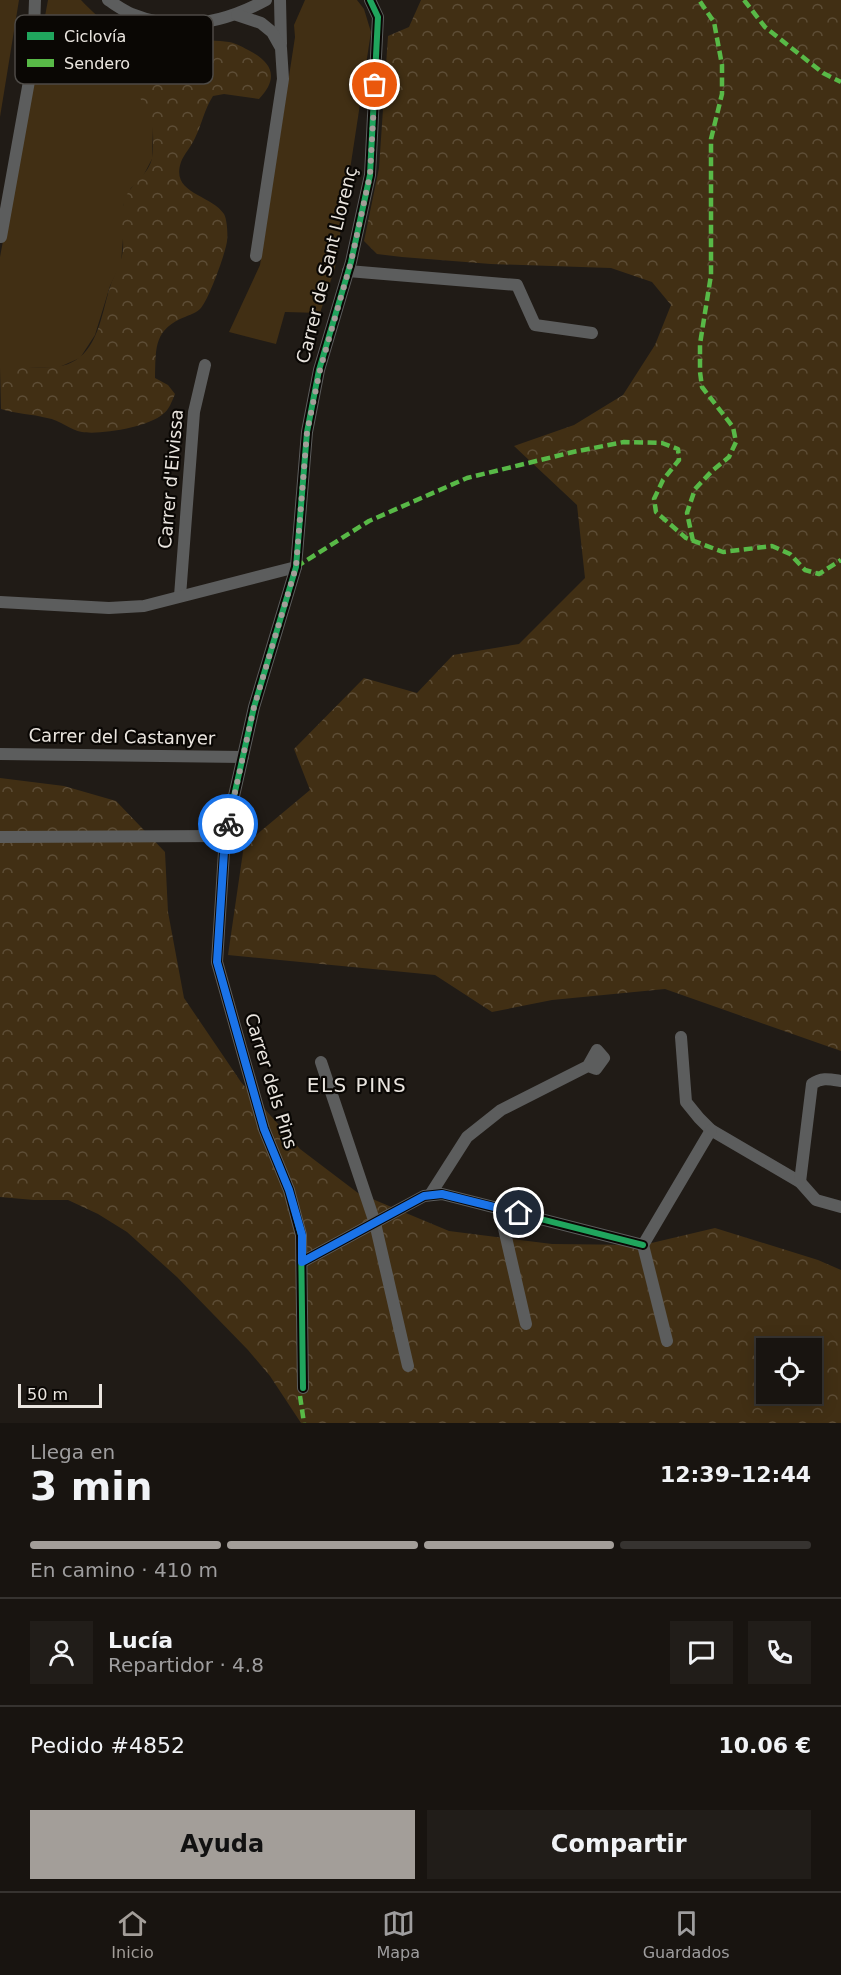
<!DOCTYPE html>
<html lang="es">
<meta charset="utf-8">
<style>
body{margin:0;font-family:"DejaVu Sans",sans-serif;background:#211d19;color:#f1f3f6;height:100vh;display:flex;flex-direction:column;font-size:22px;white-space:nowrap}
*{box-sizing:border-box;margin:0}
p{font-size:20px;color:#9f9e9f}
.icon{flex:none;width:33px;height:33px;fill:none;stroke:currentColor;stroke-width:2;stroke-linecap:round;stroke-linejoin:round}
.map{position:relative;height:1423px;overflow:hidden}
.drawer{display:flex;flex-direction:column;background:#181410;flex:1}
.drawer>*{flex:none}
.buttons{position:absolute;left:756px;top:1338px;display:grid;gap:12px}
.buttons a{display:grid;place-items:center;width:66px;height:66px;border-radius:0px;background:#181410;box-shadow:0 3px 15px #0003,0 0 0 2px #363330;font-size:30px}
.scale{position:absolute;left:18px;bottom:15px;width:84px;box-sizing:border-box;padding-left:6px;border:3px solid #eae5df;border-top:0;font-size:16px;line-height:21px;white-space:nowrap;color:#eae5df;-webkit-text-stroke:4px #0a0704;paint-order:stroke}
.pin{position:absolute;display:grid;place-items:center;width:51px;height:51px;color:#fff;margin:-26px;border:3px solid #fff;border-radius:50%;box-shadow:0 2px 6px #0007}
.courier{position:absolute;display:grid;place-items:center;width:60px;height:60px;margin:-30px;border:4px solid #1a73e8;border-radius:50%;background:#fff;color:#222;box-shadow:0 2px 8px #0007}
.head em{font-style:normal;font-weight:800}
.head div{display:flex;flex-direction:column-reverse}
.head{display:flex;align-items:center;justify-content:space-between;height:102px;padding:0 30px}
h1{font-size:39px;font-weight:800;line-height:45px}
.bar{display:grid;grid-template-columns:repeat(4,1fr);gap:9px 6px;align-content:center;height:72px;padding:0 30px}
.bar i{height:8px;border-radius:4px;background:#363330}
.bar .current{background:#a39e99}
.bar p{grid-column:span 4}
.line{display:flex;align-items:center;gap:15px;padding:0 30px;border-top:2px solid #363330}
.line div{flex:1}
.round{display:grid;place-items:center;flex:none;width:63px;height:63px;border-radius:0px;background:#211d19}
.action{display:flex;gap:12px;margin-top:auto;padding:12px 30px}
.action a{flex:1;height:69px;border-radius:0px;background:#a39e99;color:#111;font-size:24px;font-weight:800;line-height:69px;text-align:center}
.action a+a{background:#211d19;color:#f1f3f6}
.menu{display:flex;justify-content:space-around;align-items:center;height:84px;border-top:2px solid #363330;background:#181410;font-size:16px;color:#9f9e9f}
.menu a{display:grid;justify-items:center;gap:3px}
.menu .current{color:#a39e99}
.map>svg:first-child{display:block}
</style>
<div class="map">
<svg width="841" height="1423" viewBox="0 0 841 1423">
<defs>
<pattern id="forest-crowns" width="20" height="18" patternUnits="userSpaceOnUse" patternTransform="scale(1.5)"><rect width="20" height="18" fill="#412f14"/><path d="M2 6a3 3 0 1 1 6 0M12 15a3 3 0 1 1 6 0" fill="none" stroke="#5d4d36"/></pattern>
</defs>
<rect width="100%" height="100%" fill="#201b16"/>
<!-- grass -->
<g fill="#412f14">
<polygon points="0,0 19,0 0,117"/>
<path d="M 48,0 L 81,0 C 104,24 122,39 158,40 L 135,61 L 153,126 L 152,159 L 141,180 L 131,188 L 123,206 L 123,239 L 121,263 L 110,286 L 95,335 L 80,358 L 57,368 L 0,367 L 0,257 Z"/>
<polygon points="305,0 357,0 364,9 371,32 335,268 320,313 285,312 276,344 229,332 260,265 295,37 294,25"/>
</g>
<!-- forest -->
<g fill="url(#forest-crowns)" fill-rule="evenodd">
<polygon points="421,0 841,0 841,1051 665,989 552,1000 492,1012 435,975 228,955 244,845 310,790 294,749 364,678 417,693 453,655 519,644 585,578 577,505 514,446 574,425 623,395 655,345 671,305 652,282 611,268 491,264 402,257 377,254 364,241 379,168 388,36 409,27"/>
<path d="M 158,40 C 181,41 206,39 229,42 C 236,43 244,48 250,51 C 274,64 278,79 259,99 L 224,94 L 213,96 C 204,110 202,124 195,138 C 191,147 184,154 181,162 C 170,194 211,194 224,214 C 227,219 228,234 227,241 C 226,252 208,302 200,309 C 195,314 186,316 180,319 C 153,332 156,351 155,378 L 168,385 L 175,394 C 172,401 169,410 163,414 C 149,427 100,435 82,432 C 70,430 60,420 47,418 C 32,414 17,414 1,409 L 0,367 C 26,363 57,376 80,357 C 99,342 103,309 110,287 C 114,274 122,263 123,249 C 124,233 119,214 125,199 C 130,184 149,175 152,158 C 153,150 154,133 152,126 C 149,105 124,84 135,62 C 139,54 151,46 158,40 Z"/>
<path d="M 0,778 L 64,786 L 116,801 L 165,852 L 168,912 L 184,998 L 241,1082 L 300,1149 L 358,1193 L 449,1231 L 552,1244 L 643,1245 L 715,1228 L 818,1260 L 841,1270 L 841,1423 L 301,1423 L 270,1376 L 248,1350 L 177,1277 L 127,1232 L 98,1214 L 68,1200 L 34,1200 L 0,1197 ZM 766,1348 L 812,1348 L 812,1394 L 766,1394 Z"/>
</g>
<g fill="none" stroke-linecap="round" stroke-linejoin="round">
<!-- minor -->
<g stroke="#5c5d5d" stroke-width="12">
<path d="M 108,0 C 116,5 124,11 132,14 C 179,33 224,23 266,0"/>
<polyline points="280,0 281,44"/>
<polyline points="237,15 261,23 272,32 281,48 283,79 256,256"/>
<polyline points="1,237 33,59 35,0"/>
<polyline points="348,271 517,285 535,325 592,333"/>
<polyline points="180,596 194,412 205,365"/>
<polyline points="0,602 109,608 144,606 296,567"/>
<polyline points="0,754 243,757"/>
<polyline points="0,837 225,836"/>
<polyline points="681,1037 686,1102 699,1118 711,1130 800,1182 816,1200 841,1207"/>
<polyline points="321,1062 375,1223 408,1366"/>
<path d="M 800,1182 L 812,1084 C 822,1077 829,1079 841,1081"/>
<polyline points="430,1195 467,1137 501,1110 588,1066 596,1069 604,1058 597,1050 588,1066"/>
<polyline points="499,1207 526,1324"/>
<polyline points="643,1245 711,1130"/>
<polyline points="643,1245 667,1341"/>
<polyline points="302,1262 424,1196 442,1194 643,1245"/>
<polyline points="303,1388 301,1235 289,1190 264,1129 217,962 225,836 254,707 296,567 307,432 319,370 351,262 370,175 378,17 370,0"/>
</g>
<!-- quiet -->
<g stroke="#58b947" stroke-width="4.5" stroke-dasharray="9 4.5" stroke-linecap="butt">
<polyline points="744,0 765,27 823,73 841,82"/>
<polyline points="693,541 687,513 695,489 712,471 729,457 736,442 733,427 702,387 700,372 700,344 711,275 711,139 722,94 722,65 714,22 699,0"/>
<polyline points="296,567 369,521 467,478 573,452 624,442 662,443 678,449 679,460 663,480 654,499 656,512 686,538 723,552 772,546 790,554 805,570 819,574 841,560"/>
<polyline points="300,1396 304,1423"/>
</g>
<!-- cycleway casing -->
<g stroke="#0a0704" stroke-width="10">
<g id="cycleway">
<polyline points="302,1262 424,1196 442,1194 643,1245"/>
<polyline points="303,1388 301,1235 289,1190 264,1129 217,962 225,836 254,707 296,567 307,432 319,370 351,262 370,175 378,17 370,0"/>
</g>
</g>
<!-- cycleway -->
<use href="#cycleway" stroke="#20a55d" stroke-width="6"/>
</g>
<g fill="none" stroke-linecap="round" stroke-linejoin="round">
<!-- done -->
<polyline stroke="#a39e99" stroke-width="6" stroke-dasharray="0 10.8" points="228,824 254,707 296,567 307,432 320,370 351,262 370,175 375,85"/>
<!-- route -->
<polyline stroke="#1a73e8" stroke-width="8" points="228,824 225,836 217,962 264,1129 289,1190 302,1235 302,1262 424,1196 442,1194 519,1213"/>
</g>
<g text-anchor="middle" stroke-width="4.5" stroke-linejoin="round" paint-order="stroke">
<!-- street labels -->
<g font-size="18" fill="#eae5df" stroke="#0a0704">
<text transform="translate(327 265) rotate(-76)" y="6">Carrer de Sant Llorenç</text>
<text transform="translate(171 479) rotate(-85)" y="6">Carrer d'Eivissa</text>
<text transform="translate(122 737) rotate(1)" y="6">Carrer del Castanyer</text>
<text transform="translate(271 1081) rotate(73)" y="6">Carrer dels Pins</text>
</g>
<!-- neighbourhood labels -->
<g font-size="20" letter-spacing="1.5" fill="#eae5df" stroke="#0a0704">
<text x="357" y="1092">ELS PINS</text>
</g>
</g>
<!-- legend -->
<rect x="15" y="15" width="198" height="69" rx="9" fill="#0a0704" stroke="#4d4a46" stroke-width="1.5"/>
<rect x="27" y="32" width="27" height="8" fill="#20a55d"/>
<rect x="27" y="59" width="27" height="8" fill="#58b947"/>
<g font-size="16" fill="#eae5df">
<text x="64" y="42">Ciclovía</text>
<text x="64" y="69">Sendero</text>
</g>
</svg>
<div class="buttons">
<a><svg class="icon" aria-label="locate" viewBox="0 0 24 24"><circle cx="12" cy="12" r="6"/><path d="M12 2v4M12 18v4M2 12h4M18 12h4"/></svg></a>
</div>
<div class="scale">50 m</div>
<div class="pin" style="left:375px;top:85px;background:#ea580c"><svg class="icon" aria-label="bag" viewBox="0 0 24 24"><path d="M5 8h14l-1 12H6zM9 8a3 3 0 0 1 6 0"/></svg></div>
<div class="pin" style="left:519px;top:1213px;background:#1f2937"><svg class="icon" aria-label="home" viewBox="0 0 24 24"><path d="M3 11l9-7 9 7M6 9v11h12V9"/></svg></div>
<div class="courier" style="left:228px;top:824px"><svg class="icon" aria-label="bike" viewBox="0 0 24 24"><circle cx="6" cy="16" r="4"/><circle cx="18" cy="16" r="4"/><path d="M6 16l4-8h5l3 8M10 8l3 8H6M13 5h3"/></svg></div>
</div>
<section class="drawer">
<div class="head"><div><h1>3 min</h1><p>Llega en</p></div><em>12:39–12:44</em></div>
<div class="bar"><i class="current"></i><i class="current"></i><i class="current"></i><i></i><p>En camino · 410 m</p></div>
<div class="line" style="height:108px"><a class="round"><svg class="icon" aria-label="person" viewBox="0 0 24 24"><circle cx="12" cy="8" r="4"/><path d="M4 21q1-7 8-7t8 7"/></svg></a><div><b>Lucía</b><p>Repartidor · 4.8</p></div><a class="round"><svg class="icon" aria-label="chat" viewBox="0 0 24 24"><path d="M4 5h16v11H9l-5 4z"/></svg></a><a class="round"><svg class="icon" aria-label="phone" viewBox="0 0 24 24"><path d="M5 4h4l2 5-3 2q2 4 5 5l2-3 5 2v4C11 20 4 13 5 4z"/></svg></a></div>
<div class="line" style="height:78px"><div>Pedido #4852</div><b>10.06 €</b></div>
<div class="action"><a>Ayuda</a><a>Compartir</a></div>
</section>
<nav class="menu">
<a class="current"><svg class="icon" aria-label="home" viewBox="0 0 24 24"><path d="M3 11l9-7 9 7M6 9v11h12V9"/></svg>Inicio</a>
<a><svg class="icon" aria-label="map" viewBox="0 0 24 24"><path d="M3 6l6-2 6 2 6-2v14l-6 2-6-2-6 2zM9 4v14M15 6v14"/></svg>Mapa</a>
<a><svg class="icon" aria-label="saved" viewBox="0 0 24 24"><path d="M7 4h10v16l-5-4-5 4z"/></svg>Guardados</a>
</nav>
